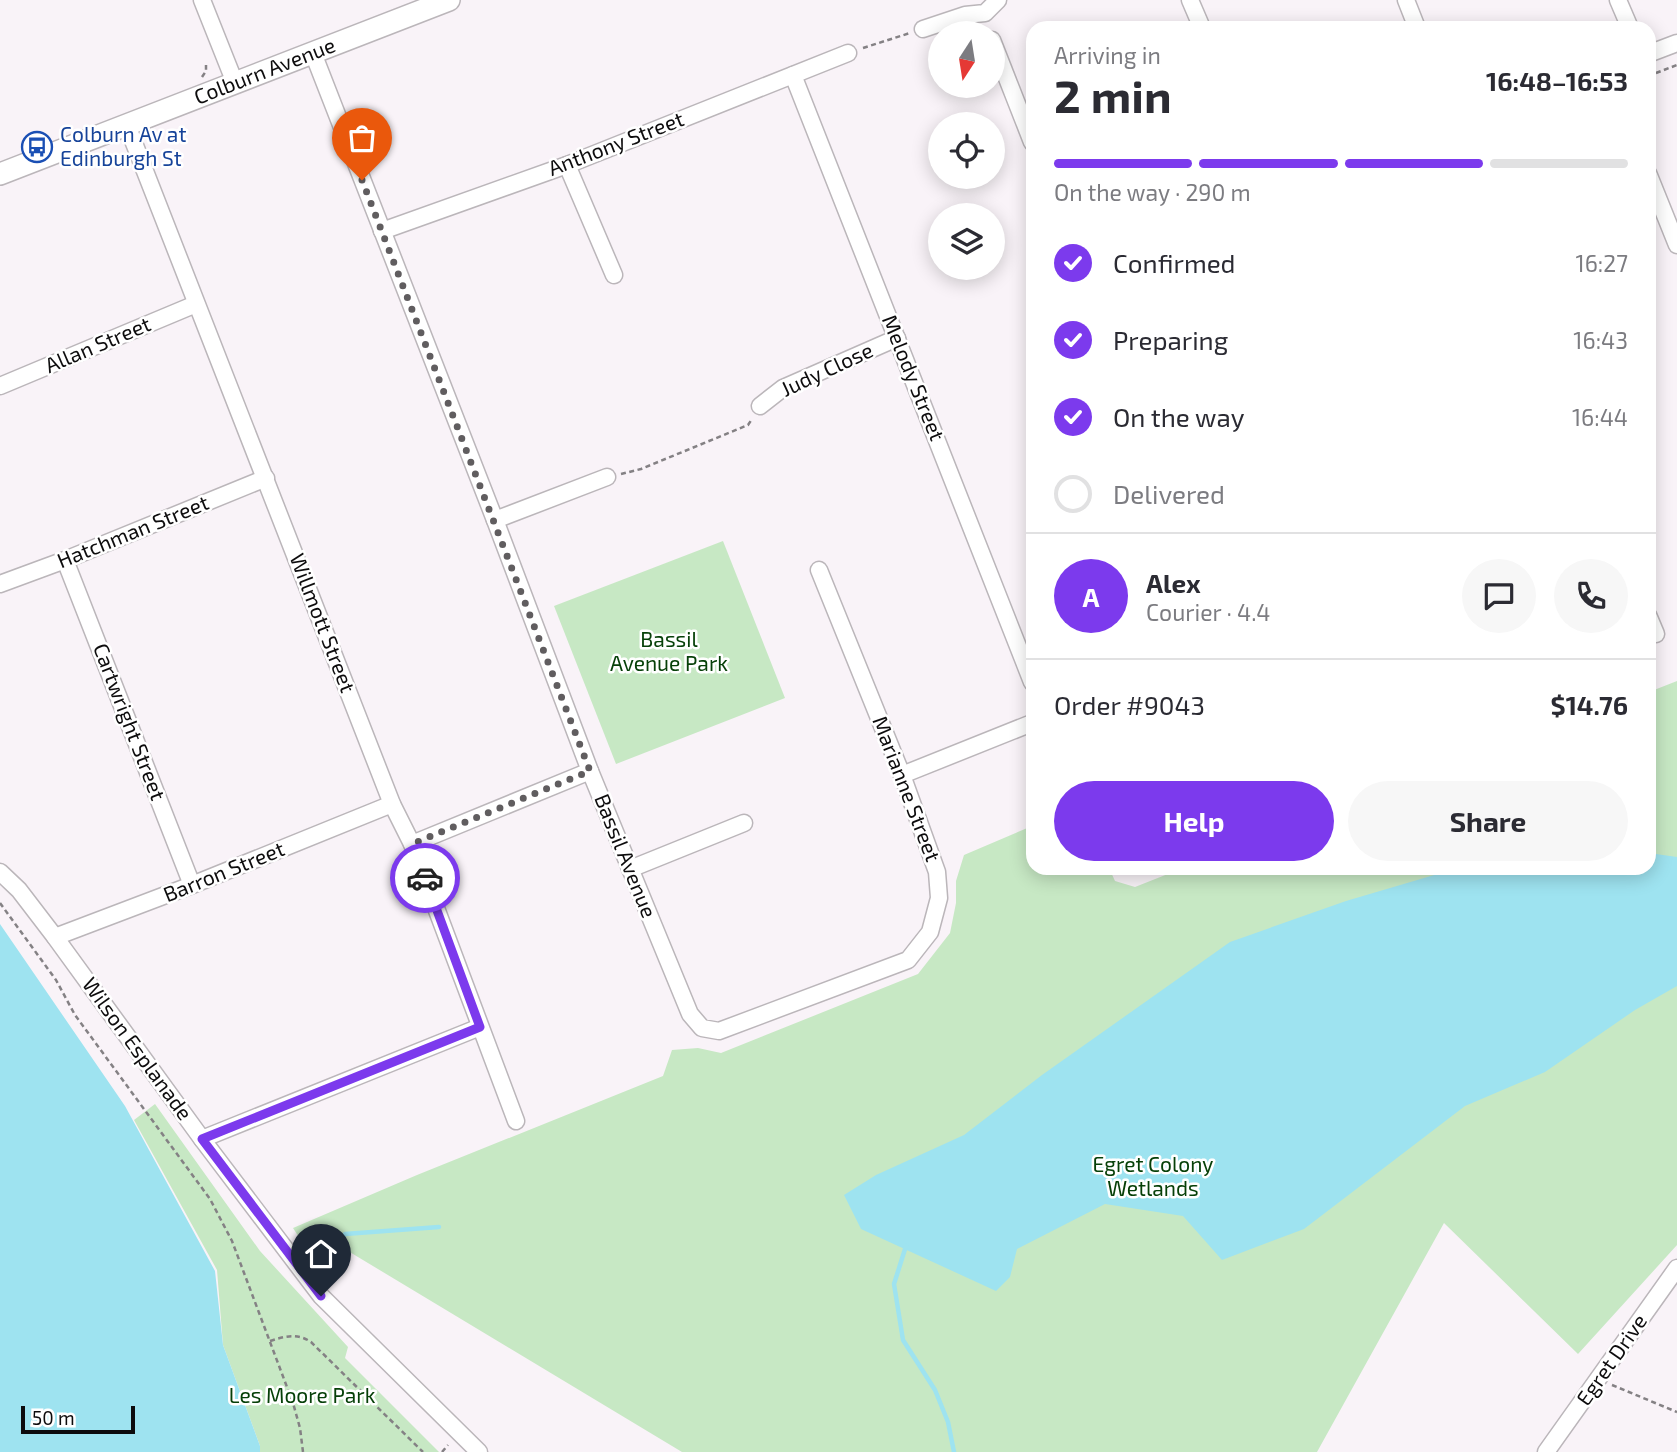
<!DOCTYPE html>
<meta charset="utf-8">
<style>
body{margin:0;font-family:"Exo 2",sans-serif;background:#f7f7f7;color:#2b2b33;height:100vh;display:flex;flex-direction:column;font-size:26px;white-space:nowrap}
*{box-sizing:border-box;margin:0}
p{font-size:23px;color:#7c7c81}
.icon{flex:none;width:38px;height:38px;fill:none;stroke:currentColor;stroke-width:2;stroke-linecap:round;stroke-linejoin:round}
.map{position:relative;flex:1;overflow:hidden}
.side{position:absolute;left:1026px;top:21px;width:630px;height:854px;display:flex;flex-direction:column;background:#fff;border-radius:21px;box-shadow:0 4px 18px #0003}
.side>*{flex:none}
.needle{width:46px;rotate:192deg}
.tools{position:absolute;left:928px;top:21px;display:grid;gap:14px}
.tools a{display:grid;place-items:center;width:77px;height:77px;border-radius:50%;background:#fff;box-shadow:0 4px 18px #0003;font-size:35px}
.scale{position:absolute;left:21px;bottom:18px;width:114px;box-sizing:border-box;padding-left:7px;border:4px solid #0d0c0d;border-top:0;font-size:19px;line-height:24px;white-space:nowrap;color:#0d0c0d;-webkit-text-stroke:5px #fff;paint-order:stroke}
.pin{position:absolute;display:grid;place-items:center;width:60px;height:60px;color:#fff;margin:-72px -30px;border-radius:50% 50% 50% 0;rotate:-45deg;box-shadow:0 0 7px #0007}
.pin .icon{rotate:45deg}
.courier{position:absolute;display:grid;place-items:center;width:70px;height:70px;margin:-35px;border:5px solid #7c3aed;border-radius:50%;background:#fff;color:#222;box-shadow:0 2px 9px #0007}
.summary em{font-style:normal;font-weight:700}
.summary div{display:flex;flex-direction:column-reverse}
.summary{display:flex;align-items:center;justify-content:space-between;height:119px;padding:0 28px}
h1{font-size:46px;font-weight:700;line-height:52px}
.bar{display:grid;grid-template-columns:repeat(4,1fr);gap:10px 7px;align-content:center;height:84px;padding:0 28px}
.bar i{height:9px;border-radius:5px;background:#e1e1e2}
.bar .active{background:#7c3aed}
.bar p{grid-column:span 4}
.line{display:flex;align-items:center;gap:18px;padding:0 28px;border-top:2px solid #e1e1e2}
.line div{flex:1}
.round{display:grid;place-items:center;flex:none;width:74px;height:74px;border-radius:37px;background:#f7f7f7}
ol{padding:0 28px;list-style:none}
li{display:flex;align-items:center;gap:21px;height:77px}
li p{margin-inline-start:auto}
li .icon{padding:7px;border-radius:50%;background:#7c3aed;color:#fff;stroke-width:4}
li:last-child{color:#7c7c81}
li i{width:38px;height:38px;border:4px solid #e1e1e2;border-radius:50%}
.cta{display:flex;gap:14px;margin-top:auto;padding:14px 28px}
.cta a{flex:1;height:80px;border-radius:42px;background:#7c3aed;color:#fff;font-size:28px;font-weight:700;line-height:80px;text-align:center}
.cta a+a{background:#f7f7f7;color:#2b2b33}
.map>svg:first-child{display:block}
</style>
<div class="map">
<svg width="1677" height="1452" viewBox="0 0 1677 1452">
<rect width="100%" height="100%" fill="#f9f3f8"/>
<!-- green -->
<g fill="#c7e8c4">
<polygon points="723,541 785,698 616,764 554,606"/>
<polygon points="1677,681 1677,1245 1578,1354 1444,1223 1317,1452 682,1452 348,1251 324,1276 293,1228 417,1175 663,1076 672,1050 698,1048 721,1053 918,974 950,933 956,903 956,881 964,855 1032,826 1032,868 1109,868 1115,881 1135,887 1183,868 1648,868 1649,692"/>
<polygon points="155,1104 260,1251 348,1347 345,1358 439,1452 260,1452 260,1446 223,1345 217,1270 134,1120"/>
</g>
<!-- water -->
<g fill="#9ee3f0">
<polygon points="1649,853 1677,857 1677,986 1635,1010 1545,1072 1465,1106 1304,1229 1222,1260 1183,1216 1105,1204 1017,1249 1010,1277 996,1291 861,1229 844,1195 876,1175 964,1135 1042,1075 1230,942 1346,901 1458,868 1648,868"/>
<polygon points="0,924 125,1106 215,1271 223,1345 260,1446 260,1452 0,1452"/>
</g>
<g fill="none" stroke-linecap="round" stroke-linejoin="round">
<!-- stream -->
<g stroke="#9ee3f0" stroke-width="4.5">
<polyline points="906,1246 894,1284 903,1340 935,1390 948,1422 954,1452"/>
<polyline points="318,1263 345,1234 439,1227"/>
</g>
<!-- minor casing -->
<g stroke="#bbb6ba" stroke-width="19">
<g id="minor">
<polyline points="202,0 235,83"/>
<polyline points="1190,0 1202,28"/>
<polyline points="1406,0 1417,28"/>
<polyline points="1618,0 1630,28"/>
<polyline points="923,29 965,15 985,13 998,0"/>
<polyline points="992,40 1032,142"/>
<polyline points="313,53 495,520 590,771 690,1014 702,1028 719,1031 908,960 930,932 939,898 937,872 902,775 819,570"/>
<polyline points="1648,54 1677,43"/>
<polyline points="793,75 1032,682"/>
<polyline points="127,125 392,804 412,844 516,1121"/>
<polyline points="567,165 614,275"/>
<polyline points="1648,173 1677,245"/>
<polyline points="382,231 567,165 848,53"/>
<polyline points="0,386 196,304"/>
<polyline points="760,406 783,388 897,338"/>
<polyline points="495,520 607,477"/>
<polyline points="65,560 192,885"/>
<polyline points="0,584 65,560 266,478"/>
<polyline points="1648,615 1656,634"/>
<polyline points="902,775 1032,723"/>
<polyline points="412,844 590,771"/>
<polyline points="630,869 744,823"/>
<polyline points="0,872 19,890 55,937 202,1139 321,1296 479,1452"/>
<polyline points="55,937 192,885 392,804"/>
<polyline points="202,1139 480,1027"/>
<polyline points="1546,1452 1677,1268"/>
</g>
</g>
<!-- major casing -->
<g stroke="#bbb6ba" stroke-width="24">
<g id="major">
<path id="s1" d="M 0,174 L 449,0"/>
</g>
</g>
<!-- path -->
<g stroke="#848184" stroke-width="2.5" stroke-dasharray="5 3.5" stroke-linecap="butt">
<polyline points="863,48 910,33"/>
<polyline points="1648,76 1677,65"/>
<polyline points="202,77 206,71 206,65"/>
<polyline points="621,474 641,469 748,425 752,419"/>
<polyline points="0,903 56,980 75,1015 210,1199 232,1241 293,1403 300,1428 303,1452"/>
<path d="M 270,1341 C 285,1336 298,1333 311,1342 L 423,1452"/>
<polyline points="1612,1385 1677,1412"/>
<polyline points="442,1452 448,1445"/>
</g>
<!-- minor -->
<use href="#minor" stroke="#fff" stroke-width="16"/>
<!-- major -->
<use href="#major" stroke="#fff" stroke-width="21"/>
</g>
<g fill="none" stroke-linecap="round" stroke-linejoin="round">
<!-- done -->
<polyline stroke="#605d5f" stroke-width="7" stroke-dasharray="0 12.6" points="362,180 590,771 412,844 425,878"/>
<!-- route -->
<polyline stroke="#7c3aed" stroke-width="9" points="321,1296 202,1139 480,1027 425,878"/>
</g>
<!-- icons -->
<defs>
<g id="bus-ring" transform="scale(1.575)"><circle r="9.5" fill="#fff" stroke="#1a4fb4" stroke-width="1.5"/><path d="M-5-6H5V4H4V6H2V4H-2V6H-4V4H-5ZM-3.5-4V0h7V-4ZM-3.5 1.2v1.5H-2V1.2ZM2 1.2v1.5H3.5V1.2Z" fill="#1a4fb4"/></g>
</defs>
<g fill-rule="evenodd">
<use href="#bus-ring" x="37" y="147"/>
</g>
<g text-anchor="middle" stroke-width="5" stroke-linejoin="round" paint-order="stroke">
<!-- street labels -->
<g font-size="21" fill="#0d0c0d" stroke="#fff">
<text dy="7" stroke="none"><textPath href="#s1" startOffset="284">Colburn Avenue</textPath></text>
<text transform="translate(616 144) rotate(-21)" y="7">Anthony Street</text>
<text transform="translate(98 345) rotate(-23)" y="7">Allan Street</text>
<text transform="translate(827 370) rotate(-25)" y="7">Judy Close</text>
<text transform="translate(913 378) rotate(68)" y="7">Melody Street</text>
<text transform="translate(133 532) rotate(-22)" y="7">Hatchman Street</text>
<text transform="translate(322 623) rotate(69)" y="7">Willmott Street</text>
<text transform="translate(129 722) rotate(69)" y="7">Cartwright Street</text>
<text transform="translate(906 789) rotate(69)" y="7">Marianne Street</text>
<text transform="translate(625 856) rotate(68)" y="7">Bassil Avenue</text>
<text transform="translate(224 872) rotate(-22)" y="7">Barron Street</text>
<text transform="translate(137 1049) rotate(54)" y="7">Wilson Esplanade</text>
<text transform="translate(1612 1360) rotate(-55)" y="7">Egret Drive</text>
</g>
<!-- transit labels -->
<g font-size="21" fill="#164399" stroke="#fff" text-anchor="start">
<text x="60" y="142">Colburn Av at<tspan x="60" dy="24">Edinburgh St</tspan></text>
</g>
<!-- park labels -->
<g font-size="21" fill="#064008" stroke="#fff">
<text x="669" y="647">Bassil<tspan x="669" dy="24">Avenue Park</tspan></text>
<text x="1153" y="1172">Egret Colony<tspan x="1153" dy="24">Wetlands</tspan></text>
<text x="302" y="1403">Les Moore Park</text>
</g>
</g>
</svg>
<div class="tools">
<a><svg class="needle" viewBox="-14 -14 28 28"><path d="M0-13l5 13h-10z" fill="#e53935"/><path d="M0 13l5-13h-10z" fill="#7c7c81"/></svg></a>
<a><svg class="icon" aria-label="locate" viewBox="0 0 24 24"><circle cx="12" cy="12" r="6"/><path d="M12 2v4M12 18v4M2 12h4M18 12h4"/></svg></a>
<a><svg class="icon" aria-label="layers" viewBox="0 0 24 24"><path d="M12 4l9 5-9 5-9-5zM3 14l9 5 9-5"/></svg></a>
</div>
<div class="scale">50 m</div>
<div class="pin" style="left:362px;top:180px;background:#ea580c"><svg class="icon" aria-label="bag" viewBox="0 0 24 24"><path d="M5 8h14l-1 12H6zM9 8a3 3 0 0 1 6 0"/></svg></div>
<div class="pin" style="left:321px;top:1296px;background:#1f2937"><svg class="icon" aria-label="home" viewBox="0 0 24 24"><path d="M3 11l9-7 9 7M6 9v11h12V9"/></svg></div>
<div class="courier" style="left:425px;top:878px"><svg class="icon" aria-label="car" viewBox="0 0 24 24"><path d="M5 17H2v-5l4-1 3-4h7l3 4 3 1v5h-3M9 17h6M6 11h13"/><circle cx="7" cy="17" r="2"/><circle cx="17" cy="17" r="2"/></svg></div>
<section class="side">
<div class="summary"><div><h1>2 min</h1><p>Arriving in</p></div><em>16:48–16:53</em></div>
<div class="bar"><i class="active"></i><i class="active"></i><i class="active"></i><i></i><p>On the way · 290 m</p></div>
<ol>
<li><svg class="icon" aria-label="check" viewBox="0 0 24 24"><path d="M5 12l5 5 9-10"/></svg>Confirmed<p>16:27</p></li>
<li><svg class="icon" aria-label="check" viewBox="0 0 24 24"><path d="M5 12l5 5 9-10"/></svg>Preparing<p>16:43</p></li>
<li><svg class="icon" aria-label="check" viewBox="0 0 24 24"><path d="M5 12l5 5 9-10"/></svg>On the way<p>16:44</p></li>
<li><i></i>Delivered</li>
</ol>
<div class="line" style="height:126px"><b class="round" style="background:#7c3aed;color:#fff">A</b><div><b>Alex</b><p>Courier · 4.4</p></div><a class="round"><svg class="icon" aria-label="chat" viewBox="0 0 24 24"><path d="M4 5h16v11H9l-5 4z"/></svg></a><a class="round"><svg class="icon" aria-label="phone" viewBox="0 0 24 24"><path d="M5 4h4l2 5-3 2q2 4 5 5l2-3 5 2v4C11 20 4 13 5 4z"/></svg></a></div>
<div class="line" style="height:91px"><div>Order #9043</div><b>$14.76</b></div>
<div class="cta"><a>Help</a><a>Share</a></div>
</section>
</div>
